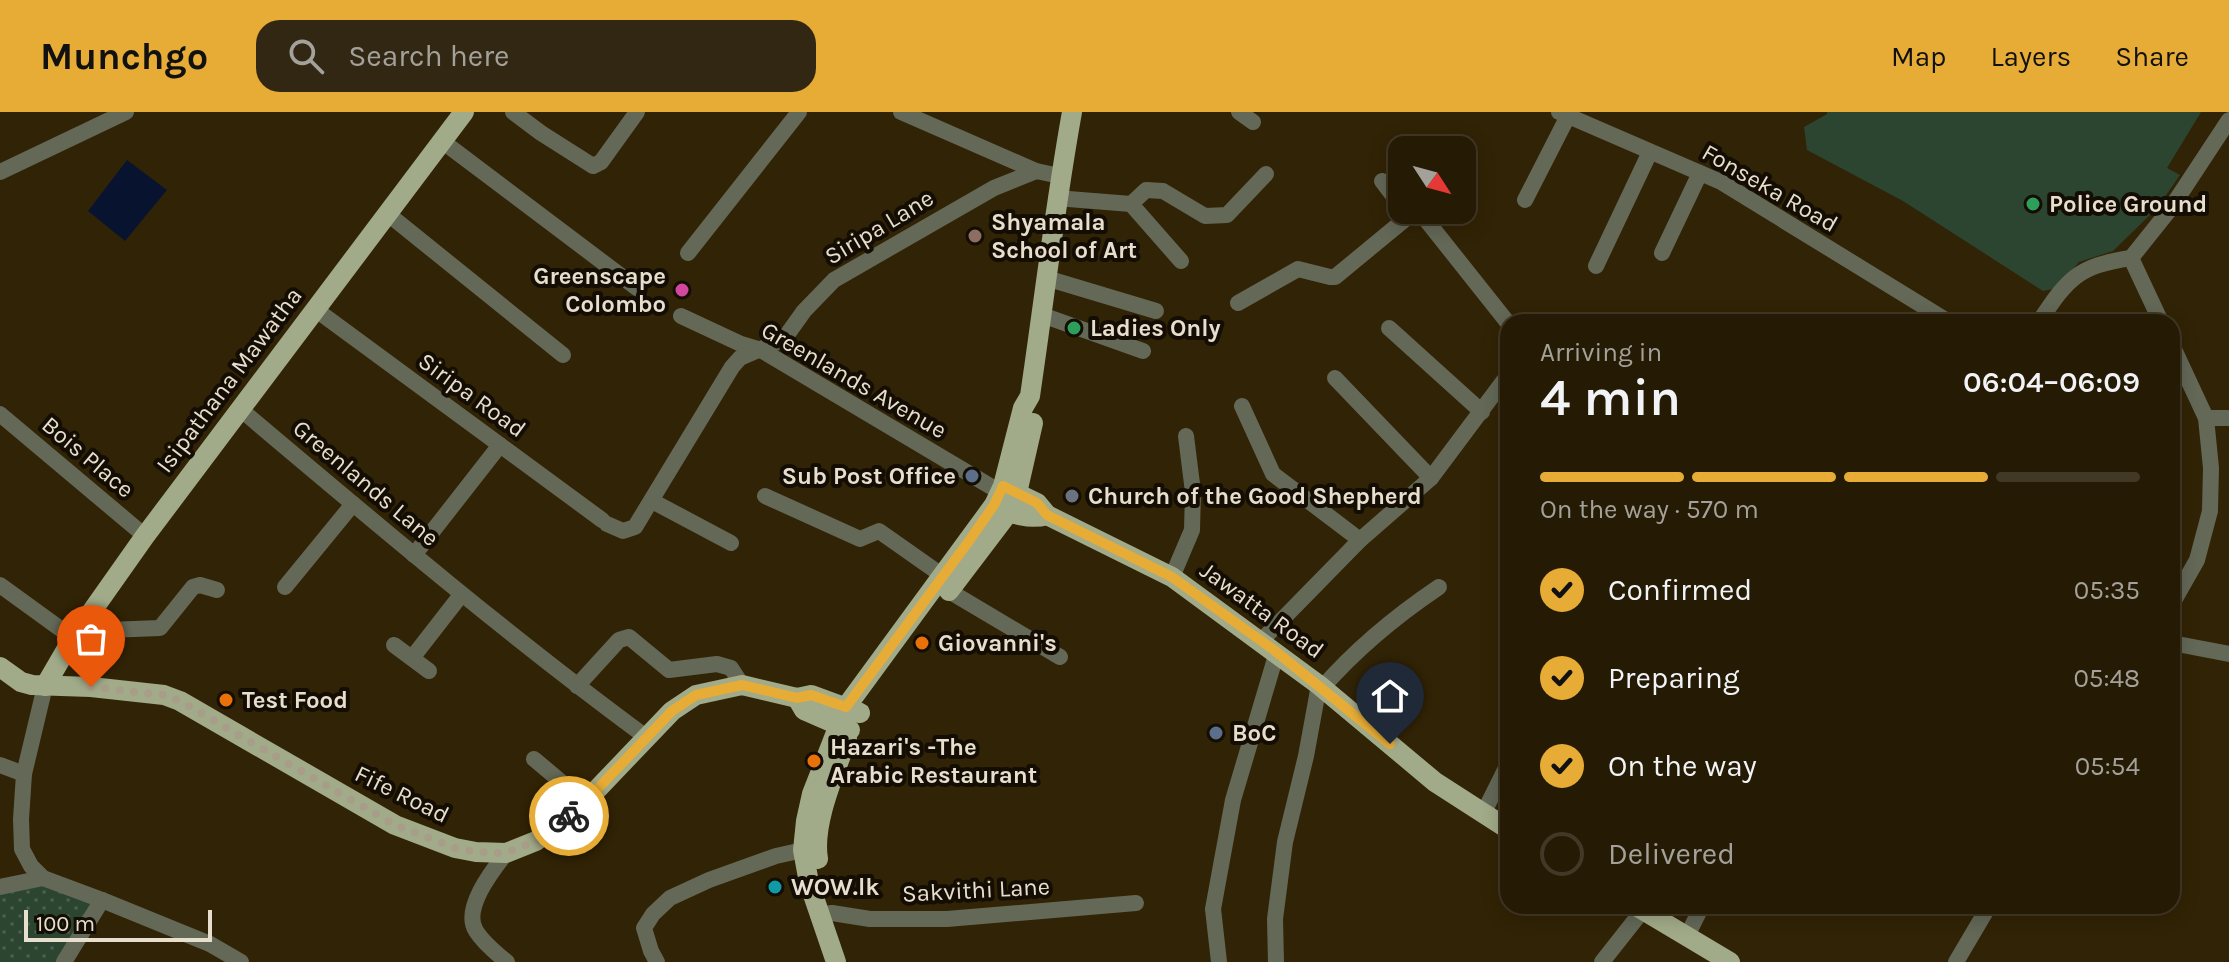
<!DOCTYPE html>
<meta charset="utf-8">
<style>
body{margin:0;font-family:Karla,sans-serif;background:#312713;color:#f1f3f6;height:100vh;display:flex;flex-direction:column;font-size:30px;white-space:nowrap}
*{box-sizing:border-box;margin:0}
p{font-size:26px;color:#a3a19a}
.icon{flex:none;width:44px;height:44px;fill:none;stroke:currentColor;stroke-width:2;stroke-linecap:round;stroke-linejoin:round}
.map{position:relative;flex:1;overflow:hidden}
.side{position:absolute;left:1500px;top:202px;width:680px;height:600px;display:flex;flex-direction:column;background:#251a04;border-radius:24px;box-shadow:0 4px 20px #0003,0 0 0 2px #423826}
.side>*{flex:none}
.needle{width:52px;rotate:126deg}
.tools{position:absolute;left:1388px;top:24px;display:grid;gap:16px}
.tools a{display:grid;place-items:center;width:88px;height:88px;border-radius:16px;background:#251a04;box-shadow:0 4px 20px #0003,0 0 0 2px #423826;font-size:40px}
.scale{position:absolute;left:24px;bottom:20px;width:188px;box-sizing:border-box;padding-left:8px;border:4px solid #e7dece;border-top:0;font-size:22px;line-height:28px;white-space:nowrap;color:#e7dece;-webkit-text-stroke:6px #130d03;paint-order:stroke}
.pin{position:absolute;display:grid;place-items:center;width:68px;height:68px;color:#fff;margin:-82px -34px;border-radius:50% 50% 50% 0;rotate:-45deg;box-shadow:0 0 8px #0007}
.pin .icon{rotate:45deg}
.courier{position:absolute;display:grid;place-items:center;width:80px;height:80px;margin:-40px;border:6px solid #e7ac36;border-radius:50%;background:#fff;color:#222;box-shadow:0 2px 10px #0007}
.headline em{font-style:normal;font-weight:600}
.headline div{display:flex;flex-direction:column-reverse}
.headline{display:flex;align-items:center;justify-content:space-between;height:136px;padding:0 40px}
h1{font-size:52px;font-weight:600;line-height:60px}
.bar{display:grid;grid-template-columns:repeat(4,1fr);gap:12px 8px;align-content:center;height:96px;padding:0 40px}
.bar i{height:10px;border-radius:6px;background:#423826}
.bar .active{background:#e7ac36}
.bar p{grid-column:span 4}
ol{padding:0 40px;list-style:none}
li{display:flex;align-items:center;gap:24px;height:88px}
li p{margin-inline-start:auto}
li .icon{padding:8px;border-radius:50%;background:#e7ac36;color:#111;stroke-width:4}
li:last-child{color:#a3a19a}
li i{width:44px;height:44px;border:4px solid #423826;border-radius:50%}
header{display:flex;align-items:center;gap:48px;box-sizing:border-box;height:112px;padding:0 40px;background:#e7ac36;color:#111}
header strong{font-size:38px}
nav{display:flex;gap:44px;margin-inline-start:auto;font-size:28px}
.search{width:560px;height:72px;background:#312713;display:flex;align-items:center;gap:20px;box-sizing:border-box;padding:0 28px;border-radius:24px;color:#a3a19a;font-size:30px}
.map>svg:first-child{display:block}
</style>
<header>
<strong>Munchgo</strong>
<div class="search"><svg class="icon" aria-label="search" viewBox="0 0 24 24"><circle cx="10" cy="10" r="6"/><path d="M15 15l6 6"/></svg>Search here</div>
<nav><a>Map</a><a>Layers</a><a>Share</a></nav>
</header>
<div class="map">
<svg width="2229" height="850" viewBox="0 0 2229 850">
<defs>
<pattern id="garden-dots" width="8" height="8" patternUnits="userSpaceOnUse" patternTransform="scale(2)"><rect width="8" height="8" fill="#2c4531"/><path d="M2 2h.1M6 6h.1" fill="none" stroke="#4b5f4e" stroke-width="1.8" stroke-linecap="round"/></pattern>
</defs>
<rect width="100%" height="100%" fill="#312305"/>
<!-- grass -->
<polygon fill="#2c4531" points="1827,0 2201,0 2167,56 2180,63 2157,96 2113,139 2079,150 2058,176 2043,179 1903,89 1807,38 1804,15 1827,2"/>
<!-- garden -->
<polygon fill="url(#garden-dots)" points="35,759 98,789 60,850 0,850 0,776"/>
<!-- water -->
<polygon fill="#08142f" points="127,48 167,78 125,129 88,99"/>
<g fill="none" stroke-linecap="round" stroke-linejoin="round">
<!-- minor -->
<g stroke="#646857" stroke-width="16">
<polyline points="513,0 541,21 593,54 601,50 637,0"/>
<polyline points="901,0 1036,59"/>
<polyline points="1239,0 1253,10"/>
<polyline points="1559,0 1721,70 1949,210"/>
<polyline points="442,29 637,176"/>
<polyline points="0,60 126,0"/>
<polyline points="1382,69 1402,95"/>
<polyline points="1056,86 1131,92 1146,78 1163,79 1205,104 1227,103 1266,62"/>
<polyline points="1525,88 1568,4"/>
<polyline points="1131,92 1181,149"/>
<polyline points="388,102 563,243"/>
<polyline points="688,141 799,0"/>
<polyline points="1662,141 1700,61"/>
<polyline points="2131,146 2161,210"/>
<polyline points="1596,154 1650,40"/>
<polyline points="1046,166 1156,199"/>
<polyline points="1238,191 1298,157 1330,165 1335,165 1409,104 1418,102 1423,104 1508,211"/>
<polyline points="315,197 602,408"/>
<polyline points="1042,203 1143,239"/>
<polyline points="681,204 741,232 761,238 1000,380"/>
<path d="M 2039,210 C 2068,166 2078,154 2131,146 L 2171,96 L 2229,8"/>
<polyline points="1389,216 1482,300"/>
<polyline points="2172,233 2206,306 2211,356 2210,399 2197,448 2172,492"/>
<polyline points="1335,266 1431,366"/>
<polyline points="1242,294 1273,362 1360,428"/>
<path d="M 239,296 C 373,409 506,522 646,625"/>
<polyline points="0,302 145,424"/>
<polyline points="2206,306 2229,306"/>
<polyline points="765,384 860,427 879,419 943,464"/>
<polyline points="652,389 731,431"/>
<polyline points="607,412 623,419 635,415 732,255 740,246 784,227 804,199 834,168 994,76 1036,59 1060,64"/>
<polyline points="414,443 500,333"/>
<polyline points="1172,465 1192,418 1193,380 1186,324"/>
<polyline points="0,473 73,526"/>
<polyline points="285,475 353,392"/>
<polyline points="949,479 1060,545"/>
<polyline points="80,516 108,518 160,516 193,475 200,473 217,478"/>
<polyline points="1261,529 1360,428 1431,366 1508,263"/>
<polyline points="2172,531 2229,542"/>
<polyline points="394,533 429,559"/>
<polyline points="412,546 461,483"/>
<polyline points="45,574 24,662 21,707 22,737 31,754 43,766 102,788 210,832 241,850"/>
<polyline points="577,574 619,528 629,525 669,558 717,552 731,556 742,573"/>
<path d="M 1322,576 C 1356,537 1396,504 1439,475"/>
<polyline points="534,647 585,690"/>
<polyline points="0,653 24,662"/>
<polyline points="1483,702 1508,652"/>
<path d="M 506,741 C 492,759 462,797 476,819 C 483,830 497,842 507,850"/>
<polyline points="0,775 43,766"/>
<polyline points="818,803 832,801 870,807 947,807 1136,791"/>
<polyline points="1687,824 1702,794"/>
<polyline points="64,850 102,788"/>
<polyline points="657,850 651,839 644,816 653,802 670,786 709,768 776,744 803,738"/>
<polyline points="1219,850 1213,797 1233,688 1277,540"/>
<polyline points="1276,850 1275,807 1285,730 1306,644 1319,573"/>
<polyline points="1602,850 1643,798"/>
<polyline points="1956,850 1989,794"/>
</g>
<!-- major -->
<g stroke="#a2ab89" stroke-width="20">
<polyline points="1008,377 1037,391 1047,403 1172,465 1319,573 1435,670 1508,717"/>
<path d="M 997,395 C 1013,402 1029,408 1047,403"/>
<polyline points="949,479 1009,400 1017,381 1033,311"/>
<polyline points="0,555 21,570 32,573 91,575 164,583 180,589 395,713 455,736 476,740 506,741 536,729 565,708 585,690 672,599 696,583 742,573 797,586 811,583 860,601"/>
<polyline points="45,574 73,526 145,424 464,0"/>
<polyline points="797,586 804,598 850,618"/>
<path d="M 818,747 C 812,711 835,661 847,627"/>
<polyline points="1636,794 1730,850"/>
<path d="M 836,850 L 809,771 L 803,738 L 806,709 L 812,682 L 846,595 L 994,393 L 1003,374 L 1023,296 L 1030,284 C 1044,189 1055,94 1072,0"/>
</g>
</g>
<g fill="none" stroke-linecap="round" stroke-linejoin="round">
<!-- done -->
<polyline stroke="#a79d88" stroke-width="8" stroke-dasharray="0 14.4" points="91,575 164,583 180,589 395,713 455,736 476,740 506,741 536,729 569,704"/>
<!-- route -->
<polyline stroke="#e7ac36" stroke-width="10" points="569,704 585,690 672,599 696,583 742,573 797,586 811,583 846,595 969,429 994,393 1003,374 1037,391 1047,403 1172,465 1274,538 1390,632"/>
</g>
<!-- markers -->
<g fill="#2e9e5b" stroke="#130d03" stroke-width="3">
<circle cx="2033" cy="92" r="8"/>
<circle cx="1074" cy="216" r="8"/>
</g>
<circle fill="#8d6e63" stroke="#130d03" stroke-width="3" cx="975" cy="124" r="8"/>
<circle fill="#d1479c" stroke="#130d03" stroke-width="3" cx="682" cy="178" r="8"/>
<g fill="#5c6f8a" stroke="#130d03" stroke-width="3">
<circle cx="972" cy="364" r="8"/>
<circle cx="1216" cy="621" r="8"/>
</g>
<circle fill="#6b7280" stroke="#130d03" stroke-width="3" cx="1072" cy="384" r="8"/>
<g fill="#e8710a" stroke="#130d03" stroke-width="3">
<circle cx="922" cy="531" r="8"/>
<circle cx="226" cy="588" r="8"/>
<circle cx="814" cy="649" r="8"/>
</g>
<circle fill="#0f9aa8" stroke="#130d03" stroke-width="3" cx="775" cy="775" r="8"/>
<g text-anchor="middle" stroke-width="8" stroke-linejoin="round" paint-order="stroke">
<!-- street labels -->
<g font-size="24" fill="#e7dece" stroke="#130d03">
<text transform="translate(1770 76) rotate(30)" y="8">Fonseka Road</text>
<text transform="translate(879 115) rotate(-31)" y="8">Siripa Lane</text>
<text transform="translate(229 268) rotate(-53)" y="8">Isipathana Mawatha</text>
<text transform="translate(854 268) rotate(30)" y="8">Greenlands Avenue</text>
<text transform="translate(472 283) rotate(36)" y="8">Siripa Road</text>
<text transform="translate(88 345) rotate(40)" y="8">Bois Place</text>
<text transform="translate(366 371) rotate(40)" y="8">Greenlands Lane</text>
<text transform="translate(1262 498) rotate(36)" y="8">Jawatta Road</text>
<text transform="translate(402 682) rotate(26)" y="8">Fife Road</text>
<text transform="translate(976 778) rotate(-3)" y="8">Sakvithi Lane</text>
</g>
<!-- poi labels -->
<g font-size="24" font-weight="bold" fill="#e7dece" stroke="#130d03" text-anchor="start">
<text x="2049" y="100">Police Ground</text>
<text x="991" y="118">Shyamala<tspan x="991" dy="28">School of Art</tspan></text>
<text x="666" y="172" text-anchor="end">Greenscape<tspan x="666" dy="28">Colombo</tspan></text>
<text x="1090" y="224">Ladies Only</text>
<text x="956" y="372" text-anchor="end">Sub Post Office</text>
<text x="1088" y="392">Church of the Good Shepherd</text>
<text x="938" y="539">Giovanni's</text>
<text x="242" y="596">Test Food</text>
<text x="1232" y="629">BoC</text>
<text x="830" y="643">Hazari's -The<tspan x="830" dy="28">Arabic Restaurant</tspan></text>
<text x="791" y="783">WOW.lk</text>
</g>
</g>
</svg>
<div class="tools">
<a><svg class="needle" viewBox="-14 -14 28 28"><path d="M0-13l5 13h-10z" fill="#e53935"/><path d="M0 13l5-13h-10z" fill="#a3a19a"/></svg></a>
</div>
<div class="scale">100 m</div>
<div class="pin" style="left:91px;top:575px;background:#ea580c"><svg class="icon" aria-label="bag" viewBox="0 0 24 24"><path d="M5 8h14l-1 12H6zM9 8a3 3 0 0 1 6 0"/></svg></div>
<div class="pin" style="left:1390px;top:632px;background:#1f2937"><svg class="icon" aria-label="home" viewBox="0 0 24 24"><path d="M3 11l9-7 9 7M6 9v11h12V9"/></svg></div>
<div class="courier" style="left:569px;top:704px"><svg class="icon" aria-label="bike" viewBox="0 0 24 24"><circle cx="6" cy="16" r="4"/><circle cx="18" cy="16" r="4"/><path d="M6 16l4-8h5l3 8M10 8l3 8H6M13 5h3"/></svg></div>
<section class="side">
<div class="headline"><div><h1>4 min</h1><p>Arriving in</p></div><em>06:04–06:09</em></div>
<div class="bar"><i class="active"></i><i class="active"></i><i class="active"></i><i></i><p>On the way · 570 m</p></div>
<ol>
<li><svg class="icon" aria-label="check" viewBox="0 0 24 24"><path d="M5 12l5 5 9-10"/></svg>Confirmed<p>05:35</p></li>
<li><svg class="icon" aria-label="check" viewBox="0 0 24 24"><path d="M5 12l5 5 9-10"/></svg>Preparing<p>05:48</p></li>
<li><svg class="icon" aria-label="check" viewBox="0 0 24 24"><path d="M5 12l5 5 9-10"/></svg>On the way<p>05:54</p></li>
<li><i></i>Delivered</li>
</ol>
</section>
</div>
